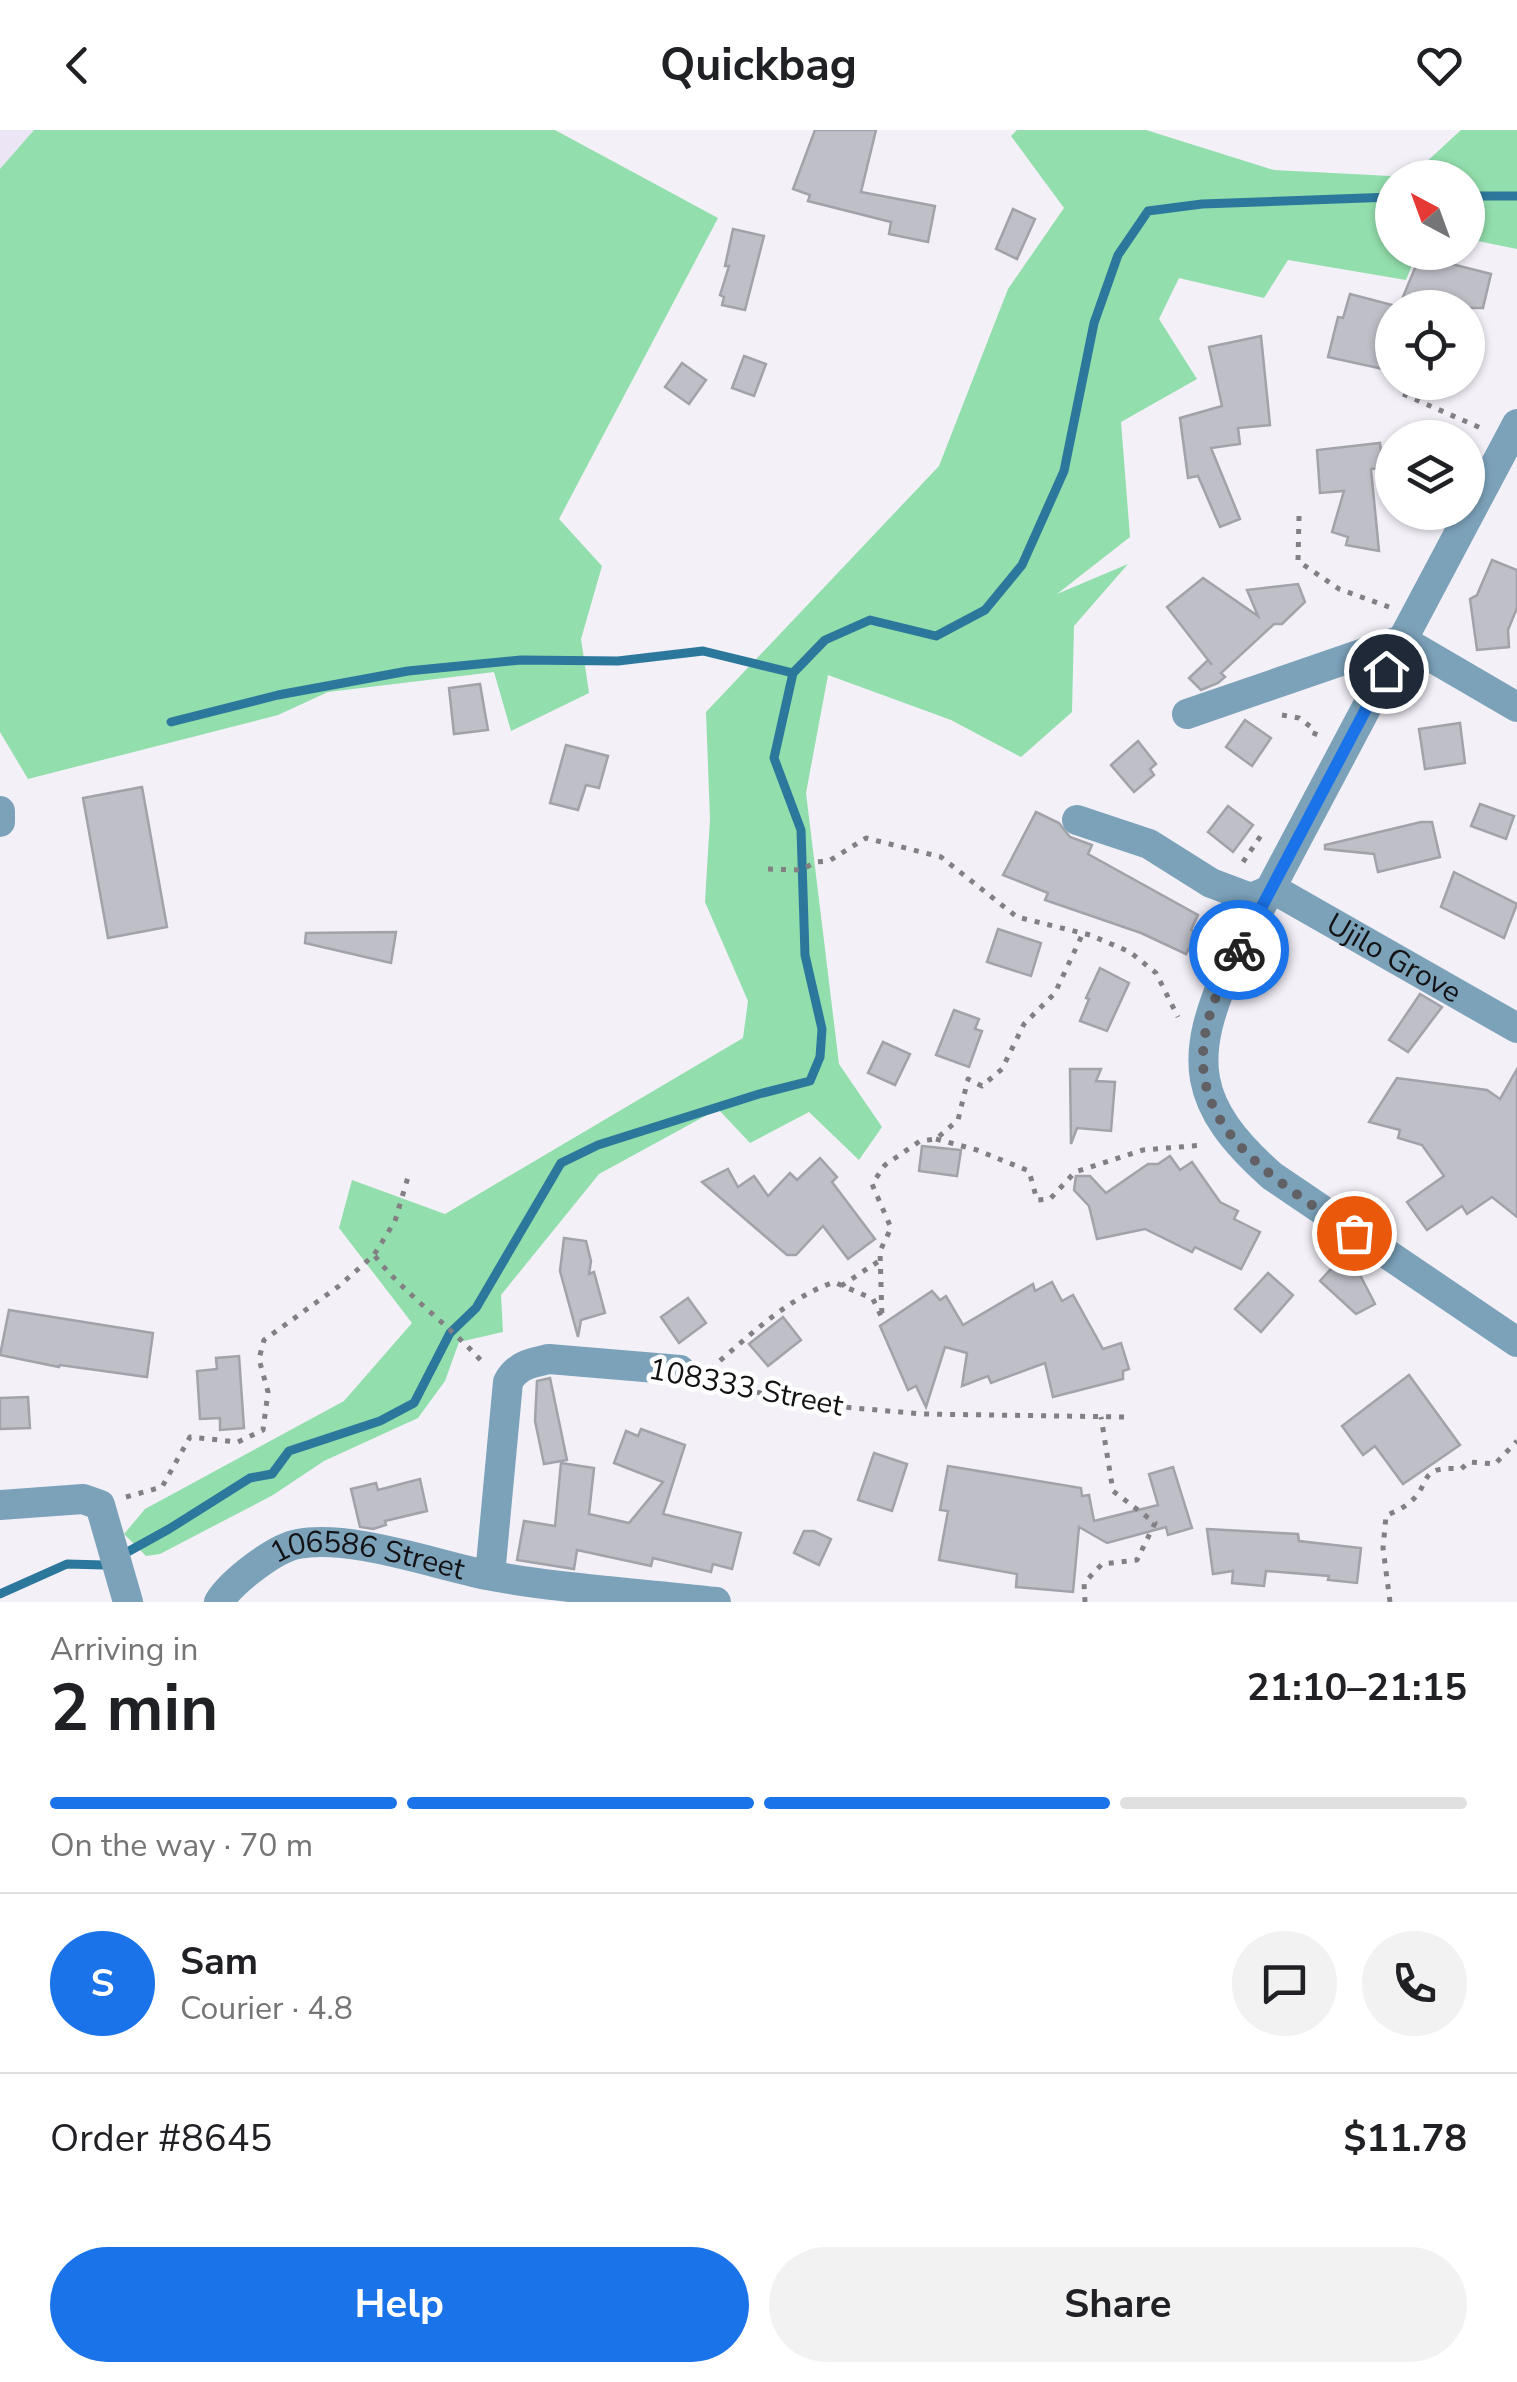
<!DOCTYPE html>
<meta charset="utf-8">
<style>
body{margin:0;font-family:"Nunito Sans",sans-serif;background:#f2f2f2;color:#202124;height:100vh;display:flex;flex-direction:column;font-size:38px;white-space:nowrap}
*{box-sizing:border-box;margin:0}
p{font-size:32px;color:#757577}
.icon{flex:none;width:55px;height:55px;fill:none;stroke:currentColor;stroke-width:2;stroke-linecap:round;stroke-linejoin:round}
.map{position:relative;height:1472px;overflow:hidden}
.drawer{display:flex;flex-direction:column;background:#fff;flex:1}
.drawer>*{flex:none}
.needle{width:65px;rotate:319deg}
.tools{position:absolute;left:1375px;top:30px;display:grid;gap:20px}
.tools a{display:grid;place-items:center;width:110px;height:110px;border-radius:50%;background:#fff;box-shadow:0 2px 8px #0004;font-size:50px}
.pin{position:absolute;display:grid;place-items:center;width:85px;height:85px;color:#fff;margin:-42px;border:5px solid #fff;border-radius:50%;box-shadow:0 2px 10px #0007}
.courier{position:absolute;display:grid;place-items:center;width:100px;height:100px;margin:-50px;border:8px solid #1a73e8;border-radius:50%;background:#fff;color:#222;box-shadow:0 2px 12px #0007}
.overview em{font-style:normal;font-weight:700}
.overview div{display:flex;flex-direction:column-reverse}
.overview{display:flex;align-items:center;justify-content:space-between;height:170px;padding:0 50px}
h1{font-size:65px;font-weight:700;line-height:75px}
.bar{display:grid;grid-template-columns:repeat(4,1fr);gap:15px 10px;align-content:center;height:120px;padding:0 50px}
.bar i{height:12px;border-radius:8px;background:#e0e0e0}
.bar .on{background:#1a73e8}
.bar p{grid-column:span 4}
.line{display:flex;align-items:center;gap:25px;padding:0 50px;border-top:2px solid #e0e0e0}
.line div{flex:1}
.round{display:grid;place-items:center;flex:none;width:105px;height:105px;border-radius:52px;background:#f2f2f2}
.primary-button{display:flex;gap:20px;margin-top:auto;padding:20px 50px}
.primary-button a{flex:1;height:115px;border-radius:60px;background:#1a73e8;color:#fff;font-size:40px;font-weight:700;line-height:115px;text-align:center}
.primary-button a+a{background:#f2f2f2;color:#202124}
header{display:flex;justify-content:space-between;align-items:center;height:130px;padding:0 50px;background:#fff;font-size:45px;font-weight:700}
.map>svg:first-child{display:block}
</style>
<header><svg class="icon" aria-label="back" viewBox="0 0 24 24"><path d="M15 5l-7 7 7 7"/></svg>Quickbag<svg class="icon" aria-label="heart" viewBox="0 0 24 24"><path d="M12 20l-8-8c-3-5 5-10 8-4 3-6 11-1 8 4z"/></svg></header>
<div class="map">
<svg width="1517" height="1472" viewBox="0 0 1517 1472">
<rect width="100%" height="100%" fill="#f3f0f8"/>
<!-- built -->
<polygon fill="#ece5f5" points="0,0 34,0 0,39"/>
<!-- green -->
<g fill="#92deac">
<polygon points="34,0 555,0 718,88 559,389 602,436 581,509 589,563 511,601 494,542 328,562 278,585 28,649 0,602 0,39"/>
<polygon points="1017,0 1146,0 1274,40 1410,47 1461,0 1517,0 1517,119 1468,109 1468,48 1392,48 1392,122 1417,123 1406,150 1288,130 1264,168 1179,148 1159,189 1197,249 1121,292 1130,407 1057,464 1128,434 1074,496 1072,582 1021,627 951,590 828,545 806,663 839,934 882,997 859,1030 809,982 750,1013 718,979 599,1044 501,1165 503,1202 459,1212 445,1251 418,1288 324,1331 273,1365 160,1424 146,1426 124,1404 145,1379 344,1271 412,1193 339,1098 352,1050 445,1084 743,908 748,871 705,772 710,689 706,582 939,336 1008,159 1064,78 1011,6"/>
</g>
<g fill="none" stroke-linecap="round" stroke-linejoin="round">
<!-- stream -->
<g stroke="#2c789c" stroke-width="9">
<polyline points="1468,66 1517,66"/>
<polyline points="171,592 278,565 408,541 521,530 618,531 703,521 793,543"/>
<polyline points="0,1464 67,1434 104,1435 169,1399 250,1348 272,1344 289,1321 380,1291 414,1273 450,1203 476,1178 561,1033 598,1015 759,964 810,951 820,927 822,899 805,825 801,700 774,628 793,543 825,510 870,490 936,506 985,480 1022,435 1064,341 1094,193 1118,125 1148,81 1202,74 1392,67"/>
</g>
</g>
<!-- building -->
<g fill="#bebfc7" stroke="#a2a2aa" stroke-width="2.5">
<polygon points="815,0 876,0 861,62 935,76 928,112 889,104 891,92 808,71 810,65 793,59"/>
<polygon points="1013,79 1035,89 1017,129 996,119"/>
<polygon points="733,99 764,106 745,180 722,175 724,167 720,165 729,136 725,136"/>
<polygon points="1420,126 1491,144 1483,178 1444,178 1403,167"/>
<polygon points="1350,164 1392,175 1392,241 1328,227 1338,187 1343,188"/>
<polygon points="1261,206 1270,295 1238,298 1240,314 1211,318 1240,389 1220,397 1198,346 1188,348 1180,288 1222,276 1209,217"/>
<polygon points="744,226 766,234 754,266 732,258"/>
<polygon points="682,233 706,250 689,274 665,257"/>
<polygon points="1380,313 1383,338 1371,339 1379,421 1346,415 1348,407 1332,402 1344,361 1320,363 1317,320"/>
<polygon points="1492,430 1517,440 1517,478 1508,500 1509,517 1477,520 1470,469 1477,465"/>
<polygon points="1203,448 1258,486 1247,460 1298,454 1305,472 1282,494 1274,494 1221,543 1225,547 1218,553 1201,560 1189,548 1208,530 1212,535 1167,477"/>
<polygon points="480,554 488,600 454,604 449,558"/>
<polygon points="1245,590 1271,608 1252,636 1226,617"/>
<polygon points="1460,593 1465,633 1425,639 1419,599"/>
<polygon points="1138,611 1156,634 1150,639 1154,645 1134,662 1111,635"/>
<polygon points="566,615 608,626 599,658 586,655 578,680 550,673"/>
<polygon points="142,657 167,797 108,808 83,668"/>
<polygon points="1480,674 1514,686 1506,709 1471,696"/>
<polygon points="1228,676 1253,695 1233,722 1208,702"/>
<polygon points="1036,682 1059,693 1070,707 1092,715 1088,724 1198,785 1191,800 1197,803 1186,824 1141,803 1045,770 1048,763 1003,745"/>
<polygon points="1421,692 1432,692 1440,727 1378,742 1374,724 1325,719 1325,715"/>
<polygon points="1454,742 1517,774 1504,808 1441,777"/>
<polygon points="998,799 1041,813 1031,846 987,832"/>
<polygon points="396,802 391,833 305,813 306,803"/>
<polygon points="1100,838 1129,853 1107,901 1080,891 1089,869 1086,868"/>
<polygon points="1420,864 1442,877 1408,922 1389,910"/>
<polygon points="954,880 979,889 975,899 982,901 969,937 936,925"/>
<polygon points="883,912 910,924 895,955 868,943"/>
<polygon points="1070,939 1101,939 1096,951 1115,952 1111,1001 1077,998 1071,1014"/>
<polygon points="1517,939 1517,1087 1492,1067 1467,1084 1462,1076 1427,1100 1407,1072 1444,1046 1422,1015 1398,1008 1400,1000 1369,992 1397,948 1487,960 1500,969"/>
<polygon points="922,1016 961,1020 957,1046 919,1041"/>
<polygon points="1170,1026 1180,1040 1192,1032 1220,1072 1238,1081 1234,1089 1260,1102 1241,1139 1195,1117 1192,1122 1145,1099 1097,1109 1089,1076 1074,1060 1076,1046 1090,1046 1106,1063 1148,1034 1158,1034"/>
<polygon points="820,1028 837,1047 832,1052 875,1109 848,1129 823,1096 796,1125 787,1125 702,1052 728,1039 738,1057 754,1046 768,1066 790,1043 797,1050"/>
<polygon points="564,1108 586,1111 591,1131 589,1144 594,1142 605,1183 581,1190 578,1207 560,1141"/>
<polygon points="1341,1128 1360,1145 1375,1174 1356,1184 1320,1151"/>
<polygon points="1268,1143 1293,1165 1261,1202 1235,1179"/>
<polygon points="1052,1152 1062,1171 1073,1165 1103,1219 1121,1213 1129,1239 1123,1241 1123,1249 1053,1267 1045,1233 991,1253 988,1246 962,1256 967,1223 945,1217 926,1277 916,1256 908,1260 880,1196 932,1161 940,1170 946,1166 963,1195 1033,1154 1035,1161"/>
<polygon points="688,1168 706,1193 679,1213 661,1187"/>
<polygon points="9,1180 153,1203 147,1247 60,1235 59,1237 0,1225"/>
<polygon points="783,1187 801,1210 768,1236 749,1214"/>
<polygon points="239,1226 244,1298 220,1300 220,1288 200,1289 197,1241 217,1239 216,1228"/>
<polygon points="1409,1245 1460,1315 1403,1354 1375,1316 1363,1325 1342,1296"/>
<polygon points="550,1248 567,1330 544,1334 535,1291 537,1251"/>
<polygon points="28,1267 30,1298 0,1299 0,1268"/>
<polygon points="641,1299 685,1315 663,1384 741,1403 732,1439 713,1434 711,1442 653,1428 651,1436 577,1420 574,1439 517,1430 524,1391 555,1396 561,1333 594,1338 589,1384 629,1393 663,1352 614,1333 626,1301 638,1306"/>
<polygon points="874,1323 907,1334 892,1381 858,1370"/>
<polygon points="948,1336 1081,1358 1082,1366 1089,1365 1094,1391 1158,1375 1149,1344 1173,1337 1192,1398 1168,1405 1166,1397 1107,1413 1079,1397 1073,1462 1016,1457 1017,1444 939,1430 948,1381 940,1380"/>
<polygon points="420,1349 427,1381 385,1391 386,1395 373,1399 360,1397 351,1359 376,1353 378,1360"/>
<polygon points="1207,1399 1298,1404 1299,1411 1361,1418 1357,1453 1328,1450 1329,1446 1266,1441 1264,1456 1232,1453 1233,1441 1213,1444"/>
<polygon points="804,1401 814,1401 831,1409 819,1435 794,1423"/>
</g>
<g fill="none" stroke-linecap="round" stroke-linejoin="round">
<!-- path -->
<g stroke="#828085" stroke-width="5" stroke-dasharray="5 8" stroke-linecap="butt">
<polyline points="1403,264 1483,299"/>
<polyline points="1299,386 1298,431 1339,459 1389,477"/>
<polyline points="1282,585 1299,588 1316,601 1314,606"/>
<polyline points="1243,732 1262,704"/>
<polyline points="768,739 801,740 816,732 829,731 866,708 941,727 1017,787 1090,805 1130,822 1156,843 1178,887"/>
<polyline points="936,1009 977,1020 1029,1041 1037,1070 1050,1069 1075,1042 1143,1020 1204,1015"/>
<path d="M 375,1126 C 404,1164 452,1197 484,1234"/>
<polyline points="841,1156 879,1131"/>
<path d="M 710,1239 C 750,1206 784,1170 834,1152 L 873,1169 L 882,1188 L 880,1121 L 891,1098 L 872,1054 L 885,1035 L 920,1011 L 936,1009 L 958,990 L 968,949 L 982,956 L 1002,939 L 1024,894 L 1055,863 L 1083,803"/>
<polyline points="707,1248 796,1273 923,1284 1127,1287"/>
<polyline points="126,1367 162,1357 190,1307 238,1312 263,1300 268,1262 259,1229 264,1210 339,1156 374,1125 395,1091 408,1047"/>
<polyline points="1085,1472 1084,1453 1102,1434 1137,1430 1155,1393 1113,1361 1101,1287"/>
<path d="M 1390,1472 L 1383,1418 L 1386,1386 C 1393,1382 1402,1379 1409,1373 C 1433,1354 1416,1335 1461,1339 L 1469,1332 L 1495,1334 L 1517,1311"/>
</g>
<!-- street -->
<g stroke="#7ca2ba" stroke-width="30">
<path d="M 1517,294 L 1231,833 C 1187,929 1192,975 1272,1046 L 1517,1212"/>
<polyline points="1187,584 1402,510 1517,577"/>
<polyline points="0,681 0,692"/>
<path id="s1" d="M 1077,690 L 1149,714 L 1211,753 L 1251,768 L 1273,759 L 1517,898"/>
<polyline points="0,1375 83,1369 100,1375 128,1472"/>
<path d="M 490,1445 L 508,1252 C 517,1235 531,1233 549,1229 L 680,1240"/>
<path id="s2" d="M 219,1472 C 231,1452 275,1418 298,1414 C 350,1404 433,1434 487,1445 C 561,1459 640,1463 716,1472"/>
</g>
</g>
<g fill="none" stroke-linecap="round" stroke-linejoin="round">
<!-- done -->
<path stroke="#616064" stroke-width="10" stroke-dasharray="0 18" d="M 1239,820 C 1152,969 1235,1025 1354,1103"/>
<!-- route -->
<polyline stroke="#1a73e8" stroke-width="12" points="1239,820 1386,541"/>
</g>
<g text-anchor="middle" stroke-width="9" stroke-linejoin="round" paint-order="stroke">
<!-- street labels -->
<g font-size="30" fill="#131215" stroke="#fff">
<text dy="10" stroke="none"><textPath href="#s1" startOffset="355">Ujilo Grove</textPath></text>
<text transform="translate(746 1257) rotate(11)" y="10">108333 Street</text>
<text dy="10" stroke="none"><textPath href="#s2" startOffset="170">106586 Street</textPath></text>
</g>
</g>
</svg>
<div class="tools">
<a><svg class="needle" viewBox="-14 -14 28 28"><path d="M0-13l5 13h-10z" fill="#e53935"/><path d="M0 13l5-13h-10z" fill="#757577"/></svg></a>
<a><svg class="icon" aria-label="locate" viewBox="0 0 24 24"><circle cx="12" cy="12" r="6"/><path d="M12 2v4M12 18v4M2 12h4M18 12h4"/></svg></a>
<a><svg class="icon" aria-label="layers" viewBox="0 0 24 24"><path d="M12 4l9 5-9 5-9-5zM3 14l9 5 9-5"/></svg></a>
</div>
<div class="pin" style="left:1354px;top:1103px;background:#ea580c"><svg class="icon" aria-label="bag" viewBox="0 0 24 24"><path d="M5 8h14l-1 12H6zM9 8a3 3 0 0 1 6 0"/></svg></div>
<div class="pin" style="left:1386px;top:541px;background:#1f2937"><svg class="icon" aria-label="home" viewBox="0 0 24 24"><path d="M3 11l9-7 9 7M6 9v11h12V9"/></svg></div>
<div class="courier" style="left:1239px;top:820px"><svg class="icon" aria-label="bike" viewBox="0 0 24 24"><circle cx="6" cy="16" r="4"/><circle cx="18" cy="16" r="4"/><path d="M6 16l4-8h5l3 8M10 8l3 8H6M13 5h3"/></svg></div>
</div>
<section class="drawer">
<div class="overview"><div><h1>2 min</h1><p>Arriving in</p></div><em>21:10–21:15</em></div>
<div class="bar"><i class="on"></i><i class="on"></i><i class="on"></i><i></i><p>On the way · 70 m</p></div>
<div class="line" style="height:180px"><b class="round" style="background:#1a73e8;color:#fff">S</b><div><b>Sam</b><p>Courier · 4.8</p></div><a class="round"><svg class="icon" aria-label="chat" viewBox="0 0 24 24"><path d="M4 5h16v11H9l-5 4z"/></svg></a><a class="round"><svg class="icon" aria-label="phone" viewBox="0 0 24 24"><path d="M5 4h4l2 5-3 2q2 4 5 5l2-3 5 2v4C11 20 4 13 5 4z"/></svg></a></div>
<div class="line" style="height:130px"><div>Order #8645</div><b>$11.78</b></div>
<div class="primary-button"><a>Help</a><a>Share</a></div>
</section>
